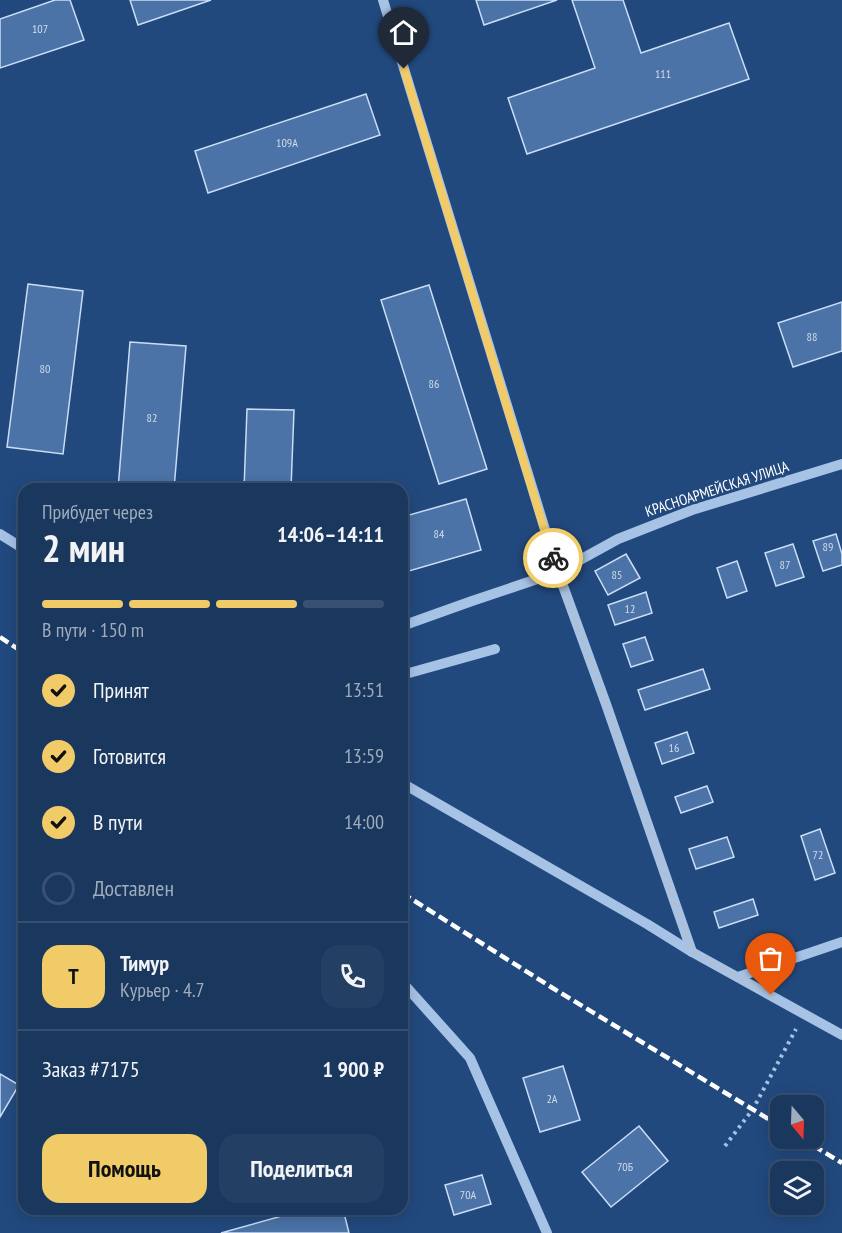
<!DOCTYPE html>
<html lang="ru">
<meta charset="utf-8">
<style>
body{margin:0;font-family:"PT Sans Narrow",sans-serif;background:#233f64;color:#f1f3f6;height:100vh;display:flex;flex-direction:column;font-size:22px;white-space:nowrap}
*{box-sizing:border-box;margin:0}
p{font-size:20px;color:#9facbc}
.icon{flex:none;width:33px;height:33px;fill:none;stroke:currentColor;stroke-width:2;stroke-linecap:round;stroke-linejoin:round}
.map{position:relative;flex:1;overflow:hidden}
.drawer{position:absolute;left:18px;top:483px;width:390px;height:732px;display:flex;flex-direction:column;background:#1a375e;border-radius:18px;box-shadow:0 3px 15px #0003,0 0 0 2px #385173}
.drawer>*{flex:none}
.needle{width:39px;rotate:161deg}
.tools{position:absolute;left:770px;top:1095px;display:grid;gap:12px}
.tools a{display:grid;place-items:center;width:54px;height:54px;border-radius:12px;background:#1a375e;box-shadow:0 3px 15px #0003,0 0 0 2px #385173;font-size:30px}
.pin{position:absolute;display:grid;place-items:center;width:51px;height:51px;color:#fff;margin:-62px -26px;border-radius:50% 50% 50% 0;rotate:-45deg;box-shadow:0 0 6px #0007}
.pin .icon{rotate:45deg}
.courier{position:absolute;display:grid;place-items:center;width:60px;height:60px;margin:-30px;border:4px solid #f2cb69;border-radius:50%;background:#fff;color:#222;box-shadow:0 2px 8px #0007}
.headline em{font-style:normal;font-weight:600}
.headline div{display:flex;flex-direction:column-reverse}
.headline{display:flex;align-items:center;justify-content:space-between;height:102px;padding:0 24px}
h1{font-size:39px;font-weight:600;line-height:45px}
.bar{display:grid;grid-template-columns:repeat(4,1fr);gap:9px 6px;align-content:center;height:72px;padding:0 24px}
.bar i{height:8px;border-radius:4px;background:#385173}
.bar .current{background:#f2cb69}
.bar p{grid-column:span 4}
.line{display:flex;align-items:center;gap:15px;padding:0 24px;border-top:2px solid #385173}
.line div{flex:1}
.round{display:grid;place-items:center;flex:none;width:63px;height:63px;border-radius:18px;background:#233f64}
ol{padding:0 24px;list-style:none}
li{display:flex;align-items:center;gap:18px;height:66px}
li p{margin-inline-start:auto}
li .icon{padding:6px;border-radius:50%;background:#f2cb69;color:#111;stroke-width:4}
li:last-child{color:#9facbc}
li i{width:33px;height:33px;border:3px solid #385173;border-radius:50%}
.primary-button{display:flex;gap:12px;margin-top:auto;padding:12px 24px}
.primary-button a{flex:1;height:69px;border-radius:18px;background:#f2cb69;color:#111;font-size:24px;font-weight:600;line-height:69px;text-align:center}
.primary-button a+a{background:#233f64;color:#f1f3f6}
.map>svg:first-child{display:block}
</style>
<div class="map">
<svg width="842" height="1233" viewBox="0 0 842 1233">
<rect width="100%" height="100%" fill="#22497e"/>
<!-- building -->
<g fill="#4b73a7" stroke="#caddf5" stroke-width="1.5">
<polygon points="55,0 70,0 84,40 0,68 0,19"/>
<polygon points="130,0 211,0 138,25"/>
<polygon points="476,0 557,0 484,25"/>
<polygon points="572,0 623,0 641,53 729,23 749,79 527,154 508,98 595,68"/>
<polygon points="366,94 380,135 208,193 195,151"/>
<polygon points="28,284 83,291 63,454 7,447"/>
<polygon points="429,285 487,469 439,484 381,300"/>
<polygon points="842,302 842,351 793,367 778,323"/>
<polygon points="130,342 186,346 174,489 118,489"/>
<polygon points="247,409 294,410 291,489 244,489"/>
<polygon points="466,499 481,550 402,573 402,517"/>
<polygon points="836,534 842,554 842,565 823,571 813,541"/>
<polygon points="793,544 804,577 776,586 765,553"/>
<polygon points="626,554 640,578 608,595 595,571"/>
<polygon points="737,561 747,591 727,598 717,568"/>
<polygon points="646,592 652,613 615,625 608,605"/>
<polygon points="645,637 653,660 631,667 623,644"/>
<polygon points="703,669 710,689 645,710 638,690"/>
<polygon points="687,732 694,753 662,764 655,743"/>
<polygon points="707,786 713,802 681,813 675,797"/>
<polygon points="820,829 835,873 815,880 801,836"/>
<polygon points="727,837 734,857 696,869 689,849"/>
<polygon points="753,899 758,915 719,928 714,912"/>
<polygon points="563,1066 580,1120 540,1132 523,1078"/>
<polygon points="0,1074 19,1085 0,1117"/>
<polygon points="639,1126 668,1161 611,1207 582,1172"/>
<polygon points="482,1175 491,1204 454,1215 445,1185"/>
<polygon points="307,1209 343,1209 349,1233 221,1233"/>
</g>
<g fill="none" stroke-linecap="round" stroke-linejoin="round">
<!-- path -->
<polyline stroke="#a6c3e6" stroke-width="4" stroke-dasharray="3 4.5" stroke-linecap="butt" points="725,1146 753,1109 796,1029"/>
<!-- minor -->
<g stroke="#a6c3e6" stroke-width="10">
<polyline points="383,0 558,572 606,704 692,952"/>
<polyline points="0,534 24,549"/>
<polyline points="402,626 472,601 558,572 618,539 692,510 842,464"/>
<polyline points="402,675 495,649"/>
<polyline points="402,783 647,924 692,952 842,1035"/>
<polyline points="738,977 842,942"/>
<polyline points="402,982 470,1058 547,1233"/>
</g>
<!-- rail -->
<g stroke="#fff" stroke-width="4.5" stroke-dasharray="10 4.5" stroke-linecap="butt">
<polyline points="0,637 24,653"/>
<polyline points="402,893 551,987 780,1126"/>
<polyline points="801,1138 842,1163"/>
</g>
</g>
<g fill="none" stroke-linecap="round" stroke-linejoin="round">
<!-- done -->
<polyline stroke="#b2bfd2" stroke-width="6" stroke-dasharray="0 10.8" points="553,558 606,704 692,952 771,995"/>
<!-- route -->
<polyline stroke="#f2cb69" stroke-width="8" points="404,69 553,558"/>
</g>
<g text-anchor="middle" stroke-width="5" stroke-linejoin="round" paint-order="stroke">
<!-- number labels -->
<g font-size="12" fill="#d2dce9">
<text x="40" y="33">107</text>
<text x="663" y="78">111</text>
<text x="287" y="147">109А</text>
<text x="812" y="341">88</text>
<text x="45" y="373">80</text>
<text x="434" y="388">86</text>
<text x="152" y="422">82</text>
<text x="439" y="538">84</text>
<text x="828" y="551">89</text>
<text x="785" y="569">87</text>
<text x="617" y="579">85</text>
<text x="630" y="613">12</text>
<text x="674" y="752">16</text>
<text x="818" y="859">72</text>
<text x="552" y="1103">2А</text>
<text x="625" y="1171">70Б</text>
<text x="468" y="1199">70А</text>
</g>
<!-- street labels -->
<g font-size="15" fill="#fff" stroke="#22497e">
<text transform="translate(717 489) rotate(-18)" y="5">КРАСНОАРМЕЙСКАЯ УЛИЦА</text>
</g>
</g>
</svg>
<div class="tools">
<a><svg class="needle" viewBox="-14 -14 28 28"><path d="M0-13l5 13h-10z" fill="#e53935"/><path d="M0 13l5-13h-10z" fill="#9facbc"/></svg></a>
<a><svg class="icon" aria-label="layers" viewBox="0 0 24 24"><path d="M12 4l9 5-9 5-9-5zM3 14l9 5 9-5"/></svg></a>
</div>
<div class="pin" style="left:771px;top:995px;background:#ea580c"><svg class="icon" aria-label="bag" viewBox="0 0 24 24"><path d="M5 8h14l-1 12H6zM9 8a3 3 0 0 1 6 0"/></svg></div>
<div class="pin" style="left:404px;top:69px;background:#1f2937"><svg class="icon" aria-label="home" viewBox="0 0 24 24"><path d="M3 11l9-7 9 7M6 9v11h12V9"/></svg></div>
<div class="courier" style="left:553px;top:558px"><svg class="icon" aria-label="bike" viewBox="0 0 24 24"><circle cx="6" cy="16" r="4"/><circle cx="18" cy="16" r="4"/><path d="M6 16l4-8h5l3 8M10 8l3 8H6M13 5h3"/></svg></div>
<section class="drawer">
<div class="headline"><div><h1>2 мин</h1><p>Прибудет через</p></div><em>14:06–14:11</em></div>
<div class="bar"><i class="current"></i><i class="current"></i><i class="current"></i><i></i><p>В пути · 150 m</p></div>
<ol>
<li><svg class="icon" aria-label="check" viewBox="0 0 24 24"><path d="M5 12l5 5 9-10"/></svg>Принят<p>13:51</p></li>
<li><svg class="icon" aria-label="check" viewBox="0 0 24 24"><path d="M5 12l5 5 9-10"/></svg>Готовится<p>13:59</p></li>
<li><svg class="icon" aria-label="check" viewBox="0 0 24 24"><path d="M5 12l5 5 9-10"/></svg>В пути<p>14:00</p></li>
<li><i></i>Доставлен</li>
</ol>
<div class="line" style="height:108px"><b class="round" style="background:#f2cb69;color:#111">Т</b><div><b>Тимур</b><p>Курьер · 4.7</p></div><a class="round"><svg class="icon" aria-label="phone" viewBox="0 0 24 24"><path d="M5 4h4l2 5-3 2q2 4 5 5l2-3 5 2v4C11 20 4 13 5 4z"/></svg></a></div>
<div class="line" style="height:78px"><div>Заказ #7175</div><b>1 900 ₽</b></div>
<div class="primary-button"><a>Помощь</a><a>Поделиться</a></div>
</section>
</div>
